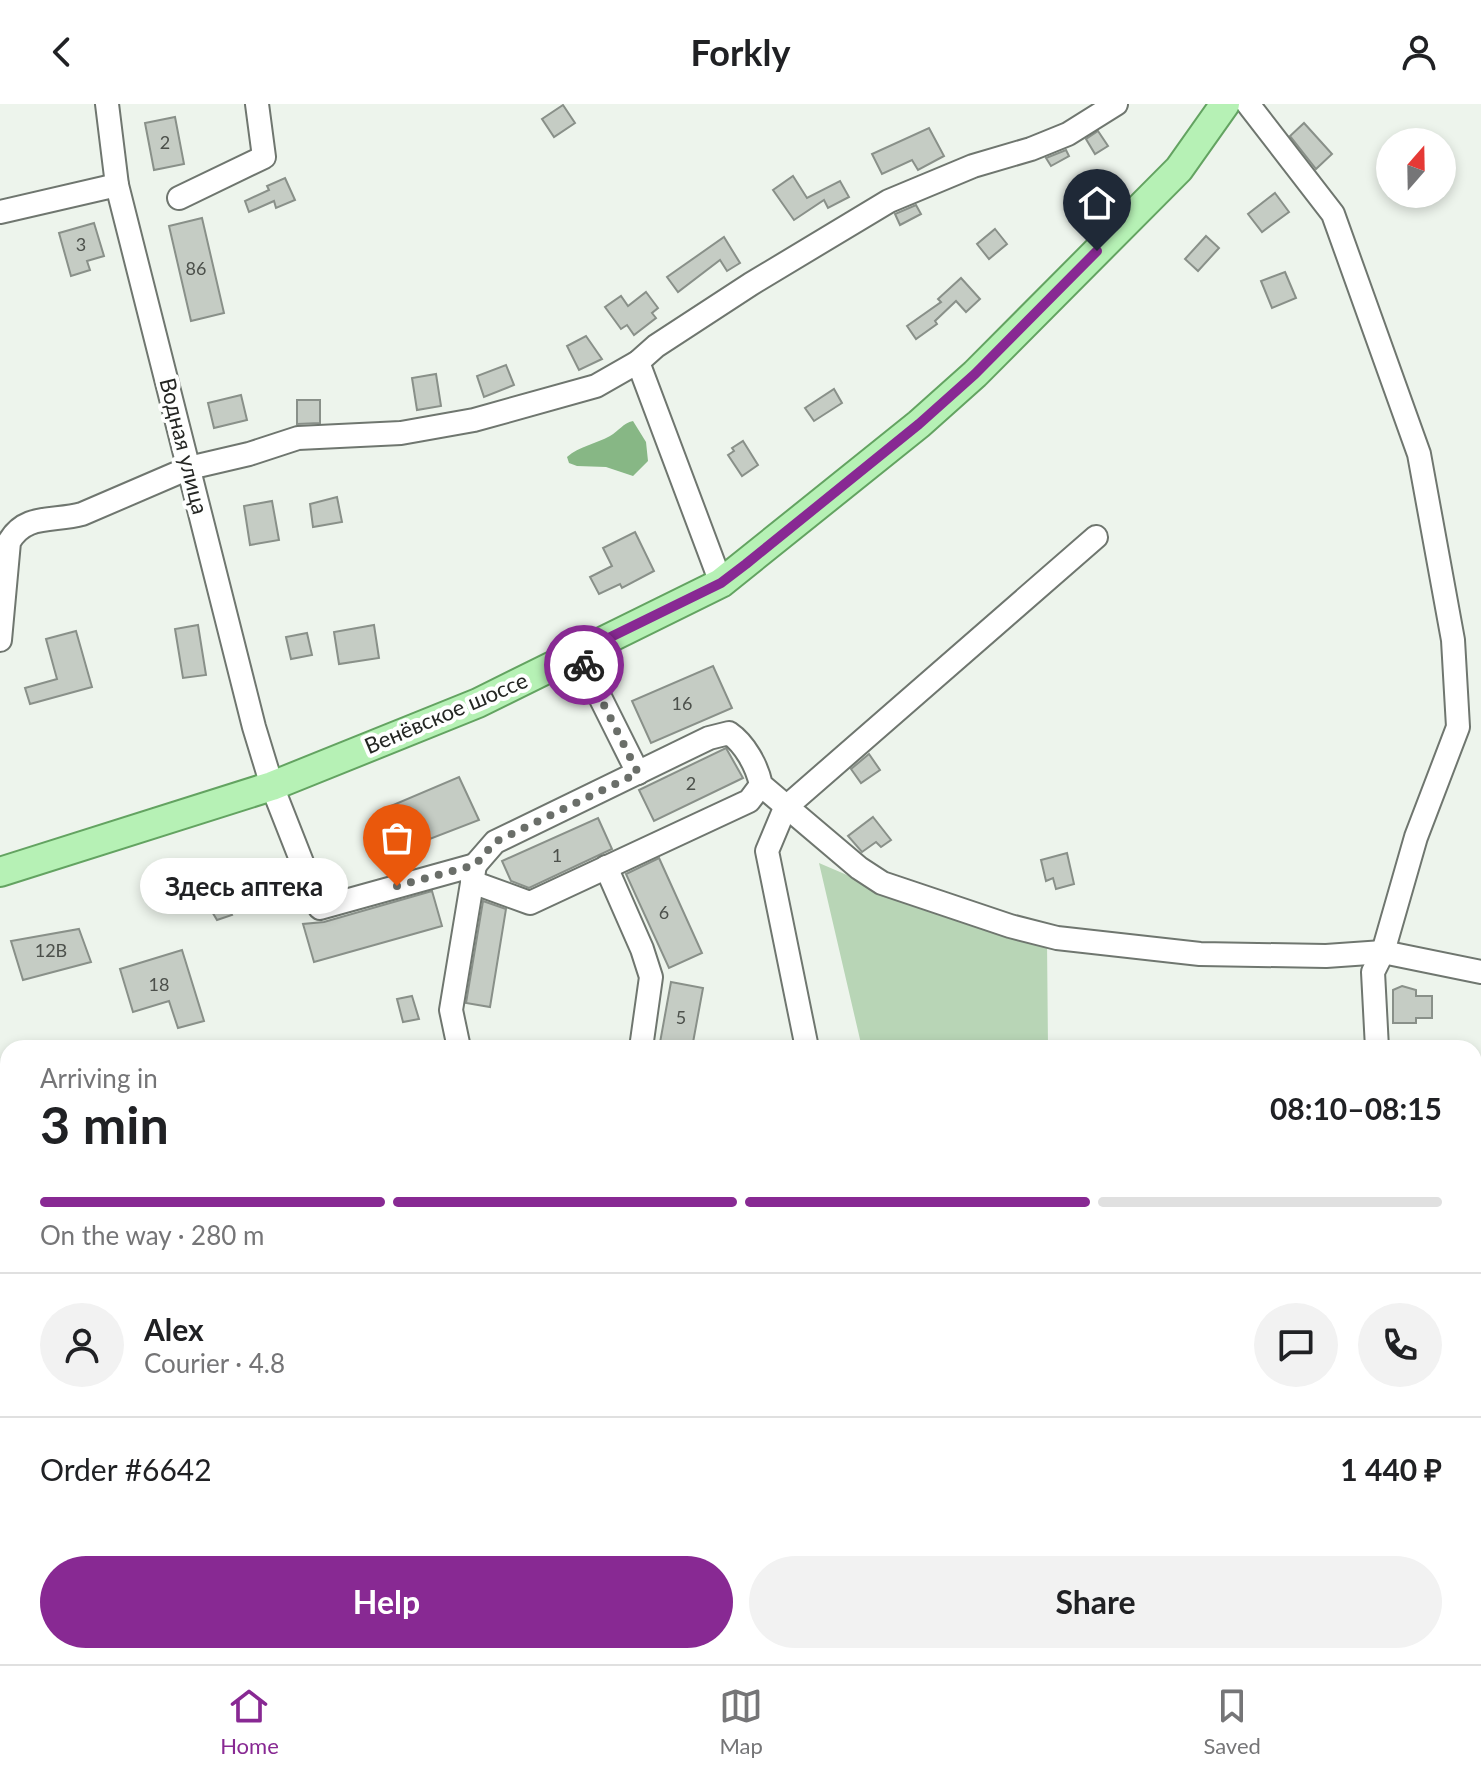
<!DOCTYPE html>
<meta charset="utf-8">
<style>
body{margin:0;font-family:Lato,sans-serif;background:#f2f2f2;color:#202124;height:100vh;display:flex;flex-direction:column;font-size:30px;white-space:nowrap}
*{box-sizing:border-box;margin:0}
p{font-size:26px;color:#757577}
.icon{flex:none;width:44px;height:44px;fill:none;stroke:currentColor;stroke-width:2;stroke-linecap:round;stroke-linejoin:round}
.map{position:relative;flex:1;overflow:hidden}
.drawer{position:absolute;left:0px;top:936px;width:1482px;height:624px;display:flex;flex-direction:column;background:#fff;border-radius:24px 24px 0 0;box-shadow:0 4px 12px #0003}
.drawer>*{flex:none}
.needle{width:52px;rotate:20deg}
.tools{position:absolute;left:1376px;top:24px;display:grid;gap:16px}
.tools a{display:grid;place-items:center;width:80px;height:80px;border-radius:50%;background:#fff;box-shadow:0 4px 12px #0003;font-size:40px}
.pin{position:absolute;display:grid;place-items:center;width:68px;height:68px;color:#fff;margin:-82px -34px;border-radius:50% 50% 50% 0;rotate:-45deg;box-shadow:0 0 8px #0007}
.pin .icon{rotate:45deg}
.courier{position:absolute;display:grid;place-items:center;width:80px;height:80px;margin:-40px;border:6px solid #882993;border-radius:50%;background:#fff;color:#222;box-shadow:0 2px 10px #0007}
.bubble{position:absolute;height:56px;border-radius:28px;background:#fff;box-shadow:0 4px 12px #0003;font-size:26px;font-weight:700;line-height:56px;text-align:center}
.head em{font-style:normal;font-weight:700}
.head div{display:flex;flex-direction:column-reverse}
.head{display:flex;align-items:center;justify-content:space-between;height:136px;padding:0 40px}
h1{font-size:52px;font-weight:700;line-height:60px}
.bar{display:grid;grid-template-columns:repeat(4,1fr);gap:12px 8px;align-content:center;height:96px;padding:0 40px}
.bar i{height:10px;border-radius:6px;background:#e0e0e0}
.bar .active{background:#882993}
.bar p{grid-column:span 4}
.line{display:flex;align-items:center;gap:20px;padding:0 40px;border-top:2px solid #e0e0e0}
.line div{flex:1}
.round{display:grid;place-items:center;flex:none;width:84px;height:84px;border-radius:42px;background:#f2f2f2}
.button{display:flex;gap:16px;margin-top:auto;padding:16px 40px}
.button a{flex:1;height:92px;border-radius:48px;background:#882993;color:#fff;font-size:32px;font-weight:700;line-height:92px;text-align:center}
.button a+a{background:#f2f2f2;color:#202124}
header{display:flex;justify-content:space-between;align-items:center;height:104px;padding:0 40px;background:#fff;font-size:36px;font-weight:700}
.tabs{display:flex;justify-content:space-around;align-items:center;height:112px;border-top:2px solid #e0e0e0;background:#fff;font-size:22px;color:#757577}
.tabs a{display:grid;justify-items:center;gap:4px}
.tabs .active{color:#882993}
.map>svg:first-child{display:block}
</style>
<header><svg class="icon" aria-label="back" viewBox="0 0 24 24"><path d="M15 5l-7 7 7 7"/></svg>Forkly<svg class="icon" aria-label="person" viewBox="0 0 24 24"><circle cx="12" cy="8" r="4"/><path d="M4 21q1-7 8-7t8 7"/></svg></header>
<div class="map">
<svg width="1481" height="1560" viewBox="0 0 1481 1560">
<rect width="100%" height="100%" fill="#edf4ec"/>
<!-- green -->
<g fill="#b8d5b6">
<polygon points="819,759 875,783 1047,837 1048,944 862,944"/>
<polygon points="1474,1151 1481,1151 1481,1560 1063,1560 1059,1552 1474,1552"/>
</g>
<!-- water -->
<g fill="#87b785">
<path d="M 633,317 L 646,338 L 648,357 L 633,372 L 606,363 L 577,362 L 569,359 L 567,353 C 579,342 596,340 610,332 C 619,327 623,319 633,317 Z"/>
<polygon points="1481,1074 1481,1151 1474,1151 1474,1079"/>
</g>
<!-- building -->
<g fill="#c5ccc4" stroke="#899089" stroke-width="2">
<polygon points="563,1 575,19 554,33 542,15"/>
<polygon points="175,13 184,60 154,66 145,19"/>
<polygon points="1304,19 1332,50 1316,65 1290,32"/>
<polygon points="929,24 944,52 918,66 912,56 882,70 872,50"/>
<polygon points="1098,27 1108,42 1095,50 1086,35"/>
<polygon points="1066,46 1069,52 1051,62 1046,54"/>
<polygon points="793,72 807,94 840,77 849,93 828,104 824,96 794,116 773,86"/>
<polygon points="285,74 295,96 276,104 274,97 249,108 245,97 269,86 267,82"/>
<polygon points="1275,89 1289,108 1262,128 1248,110"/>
<polygon points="916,101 921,110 900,121 895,110"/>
<polygon points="202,114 224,209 191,217 169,122"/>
<polygon points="94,119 104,152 87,157 90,166 71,172 59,129"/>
<polygon points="995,125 1007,140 989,155 977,140"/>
<polygon points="1206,132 1219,144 1198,167 1185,155"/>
<polygon points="724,133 740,159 727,167 720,156 678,188 667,173"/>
<polygon points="1285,168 1296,194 1272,204 1261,177"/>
<polygon points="961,174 980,195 966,208 956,197 935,217 937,220 916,235 907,222 941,198 938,195"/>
<polygon points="646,188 658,204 652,209 656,214 634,231 627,221 621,225 605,203 621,192 628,202"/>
<polygon points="586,232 602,255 579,266 567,242"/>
<polygon points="506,261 514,281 484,293 477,272"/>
<polygon points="436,270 441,302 417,306 412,274"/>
<polygon points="834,285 842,299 814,317 805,304"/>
<polygon points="241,291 247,316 214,324 208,299"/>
<polygon points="297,296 320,296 320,319 297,320"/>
<polygon points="743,337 758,361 742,372 728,351 734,347 732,344"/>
<polygon points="337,393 342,418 313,423 310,400"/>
<polygon points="272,397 279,436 250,441 244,402"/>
<polygon points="635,428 654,467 622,484 620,480 599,490 590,473 612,462 603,444"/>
<polygon points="198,521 206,571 183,574 175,525"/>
<polygon points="374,521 379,554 339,560 334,528"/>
<polygon points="76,527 92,583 30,600 25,584 57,575 46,535"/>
<polygon points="307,529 312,551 291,555 286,533"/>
<polygon points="713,562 732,604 651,639 632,597"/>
<polygon points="726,644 743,674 654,717 639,686"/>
<polygon points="869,650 880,666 861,679 851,665"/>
<polygon points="459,673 479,716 396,748 379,707"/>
<polygon points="873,713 891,736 881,743 876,738 862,748 848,732"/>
<polygon points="598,714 612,745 529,784 511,777 502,757"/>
<polygon points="1067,749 1074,780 1056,785 1053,774 1046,777 1041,756"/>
<polygon points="659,754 702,849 669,864 626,770"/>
<polygon points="432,787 442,822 314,858 303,820 324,818"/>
<polygon points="224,795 232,811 217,816 208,801"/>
<polygon points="483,797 506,805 490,903 466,899"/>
<polygon points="79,825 91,858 23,876 11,837"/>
<polygon points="182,846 204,917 178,924 169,897 133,908 120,865"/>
<polygon points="671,878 703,884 692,944 659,944"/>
<polygon points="1402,882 1416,886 1416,892 1432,892 1432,914 1416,914 1416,919 1393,919 1393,886"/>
<polygon points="412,892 419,915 403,918 397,895"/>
</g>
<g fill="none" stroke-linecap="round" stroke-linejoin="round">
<!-- minor casing -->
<g stroke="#6f766f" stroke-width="26">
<g id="minor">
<polyline points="107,0 117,81 254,623 272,682 320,804 475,761 451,906 459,944"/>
<polyline points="1248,0 1333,110 1419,350 1453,536 1458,623 1416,733 1383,848 1373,868 1377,944"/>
<polyline points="179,94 264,53 257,0"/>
<polyline points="0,108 117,81"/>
<polyline points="638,258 721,479"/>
<path d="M 0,536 L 9,438 C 25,409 54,418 82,410 L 189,364 L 249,350 L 298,334 L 401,329 L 474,316 L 596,282 L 638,258 L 656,242 L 751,180 L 889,97 L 973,62 L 1031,45 L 1068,30 L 1116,0"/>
<polyline points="578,549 638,669"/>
<path d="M 475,761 L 495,738 L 709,634 L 729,629 C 745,640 757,662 761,681 L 859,764 L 882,779 L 1010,822 L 1057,834 L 1200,850 L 1326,852 L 1383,848 L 1481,868"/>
<polyline points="606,763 642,845 651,873 641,944"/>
<polyline points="472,778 530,799 749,697 761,681"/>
<polyline points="807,944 767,747 785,704 1096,433"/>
<polyline points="1474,1174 1481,1171"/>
<polyline points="1474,1426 1481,1441"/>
<polyline points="1072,1552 1075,1560"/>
<polyline points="1246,1552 1249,1560"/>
<polyline points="1399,1552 1402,1560"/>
</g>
</g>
<!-- major casing -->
<g stroke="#63a361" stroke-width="32">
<polyline id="major" points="0,768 272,682 478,599 721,479 919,320 975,270 1179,65 1225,0"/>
</g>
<!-- path -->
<polyline stroke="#888d87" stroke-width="3" stroke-dasharray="2 6" stroke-linecap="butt" points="926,1560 928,1552"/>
<!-- minor -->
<use href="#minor" stroke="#fff" stroke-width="22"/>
<!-- major -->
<use href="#major" stroke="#b6f1b5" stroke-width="28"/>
</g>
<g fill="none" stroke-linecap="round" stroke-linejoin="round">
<!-- done -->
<polyline stroke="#6a6e69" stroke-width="8" stroke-dasharray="0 14.4" points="397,782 475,761 495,738 638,669 584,561"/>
<!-- route -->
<polyline stroke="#882993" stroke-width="10" points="584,561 578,549 721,479 746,460 919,320 975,270 1097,147"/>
</g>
<g text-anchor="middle" stroke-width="8" stroke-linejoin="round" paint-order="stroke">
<!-- number labels -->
<g font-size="18" fill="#4c504b">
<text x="165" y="45">2</text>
<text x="81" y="147">3</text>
<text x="196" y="171">86</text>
<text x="682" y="606">16</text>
<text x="691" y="686">2</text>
<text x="557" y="758">1</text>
<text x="664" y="815">6</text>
<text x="51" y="853">12В</text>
<text x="159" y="887">18</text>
<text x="681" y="920">5</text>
</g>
<!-- street labels -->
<g font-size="22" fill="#242623" stroke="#fefffe">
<text transform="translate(184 342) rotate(76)" y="8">Водная улица</text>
<text transform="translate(446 609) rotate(-23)" y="8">Венёвское шоссе</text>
</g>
</g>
</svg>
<div class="tools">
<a><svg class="needle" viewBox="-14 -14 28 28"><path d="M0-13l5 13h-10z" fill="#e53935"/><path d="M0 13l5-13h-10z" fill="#757577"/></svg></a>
</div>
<div class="pin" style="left:397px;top:782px;background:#ea580c"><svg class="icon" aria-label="bag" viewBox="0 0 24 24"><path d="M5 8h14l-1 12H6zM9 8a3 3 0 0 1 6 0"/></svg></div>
<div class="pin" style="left:1097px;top:147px;background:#1f2937"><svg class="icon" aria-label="home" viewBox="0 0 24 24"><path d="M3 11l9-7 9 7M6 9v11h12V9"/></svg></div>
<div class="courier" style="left:584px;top:561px"><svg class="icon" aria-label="bike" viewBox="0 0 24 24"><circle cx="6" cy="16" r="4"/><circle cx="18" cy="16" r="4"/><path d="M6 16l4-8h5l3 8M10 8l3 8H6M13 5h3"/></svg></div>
<div class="bubble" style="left:140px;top:754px;width:208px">Здесь аптека</div>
<section class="drawer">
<div class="head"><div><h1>3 min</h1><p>Arriving in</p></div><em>08:10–08:15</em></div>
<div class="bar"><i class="active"></i><i class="active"></i><i class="active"></i><i></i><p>On the way · 280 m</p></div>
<div class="line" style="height:144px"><a class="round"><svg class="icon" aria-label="person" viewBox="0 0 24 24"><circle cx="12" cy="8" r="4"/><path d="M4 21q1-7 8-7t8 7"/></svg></a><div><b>Alex</b><p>Courier · 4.8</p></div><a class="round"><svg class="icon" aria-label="chat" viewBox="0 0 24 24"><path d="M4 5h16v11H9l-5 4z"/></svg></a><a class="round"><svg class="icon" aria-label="phone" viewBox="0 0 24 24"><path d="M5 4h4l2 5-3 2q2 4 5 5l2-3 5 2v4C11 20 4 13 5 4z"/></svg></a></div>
<div class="line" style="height:104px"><div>Order #6642</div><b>1 440 ₽</b></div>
<div class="button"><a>Help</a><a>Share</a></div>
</section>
</div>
<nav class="tabs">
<a class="active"><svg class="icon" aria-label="home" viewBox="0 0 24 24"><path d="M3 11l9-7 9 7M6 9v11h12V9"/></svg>Home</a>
<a><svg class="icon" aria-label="map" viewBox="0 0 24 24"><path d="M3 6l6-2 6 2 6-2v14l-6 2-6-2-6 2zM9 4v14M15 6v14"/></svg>Map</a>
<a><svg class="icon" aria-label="saved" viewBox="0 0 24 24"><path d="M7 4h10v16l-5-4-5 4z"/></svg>Saved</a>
</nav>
